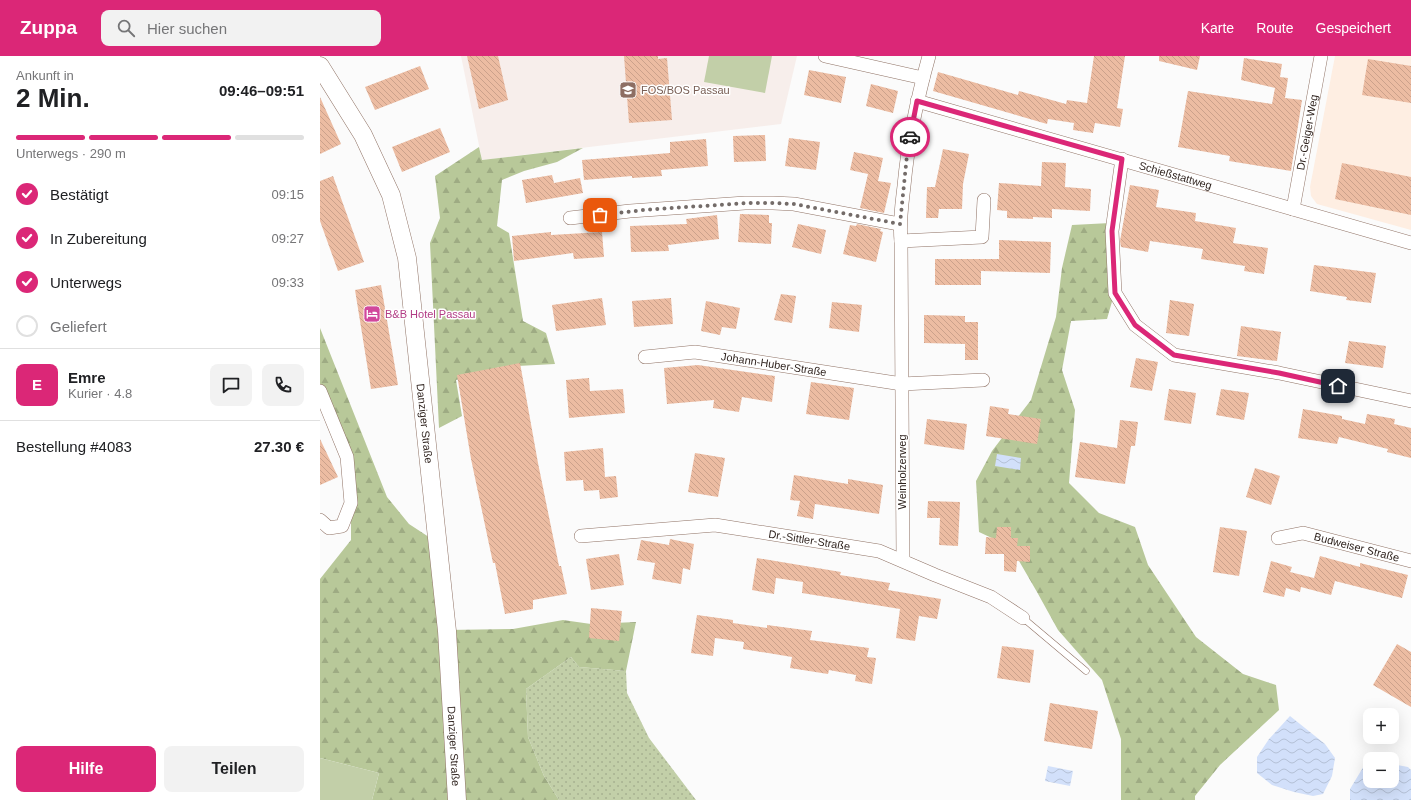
<!DOCTYPE html>
<html lang="de">
<meta charset="utf-8">
<style>
body{margin:0;font-family:Arial,sans-serif;background:#f2f2f2;color:#202124;height:100vh;display:flex;flex-direction:column;font-size:15px;white-space:nowrap}
*{box-sizing:border-box;margin:0}
p{font-size:13px;color:#757577}
.icon{flex:none;width:22px;height:22px;fill:none;stroke:currentColor;stroke-width:2;stroke-linecap:round;stroke-linejoin:round}
.map{position:relative;flex:1;overflow:hidden}
.sheet{display:flex;flex-direction:column;background:#fff;width:320px}
.sheet>*{flex:none}
.buttons{position:absolute;left:1043px;top:652px;display:grid;gap:8px}
.buttons a{display:grid;place-items:center;width:36px;height:36px;border-radius:8px;background:#fff;box-shadow:0 4px 16px #0002;font-size:20px}
.pin{position:absolute;display:grid;place-items:center;width:34px;height:34px;color:#fff;margin:-17px;border-radius:8px;box-shadow:0 2px 6px #0006}
.courier{position:absolute;display:grid;place-items:center;width:40px;height:40px;margin:-20px;border:3px solid #db2777;border-radius:50%;background:#fff;color:#222;box-shadow:0 1px 5px #0007}
.summary em{font-style:normal;font-weight:700}
.summary div{display:flex;flex-direction:column-reverse}
.summary{display:flex;align-items:center;justify-content:space-between;height:68px;padding:0 16px}
h1{font-size:26px;font-weight:700;line-height:30px}
.bar{display:grid;grid-template-columns:repeat(4,1fr);gap:6px 4px;align-content:center;height:48px;padding:0 16px}
.bar i{height:5px;border-radius:3px;background:#e0e0e0}
.bar .active{background:#db2777}
.bar p{grid-column:span 4}
.line{display:flex;align-items:center;gap:10px;padding:0 16px;border-top:1px solid #e0e0e0}
.line div{flex:1}
.round{display:grid;place-items:center;flex:none;width:42px;height:42px;border-radius:8px;background:#f2f2f2}
ol{padding:0 16px;list-style:none}
li{display:flex;align-items:center;gap:12px;height:44px}
li p{margin-inline-start:auto}
li .icon{padding:4px;border-radius:50%;background:#db2777;color:#fff;stroke-width:4}
li:last-child{color:#757577}
li i{width:22px;height:22px;border:2px solid #e0e0e0;border-radius:50%}
.primary-button{display:flex;gap:8px;margin-top:auto;padding:8px 16px}
.primary-button a{flex:1;height:46px;border-radius:8px;background:#db2777;color:#fff;font-size:16px;font-weight:700;line-height:46px;text-align:center}
.primary-button a+a{background:#f2f2f2;color:#202124}
header{display:flex;align-items:center;gap:24px;box-sizing:border-box;height:56px;padding:0 20px;background:#db2777;color:#fff}
header strong{font-size:19px}
nav{display:flex;gap:22px;margin-inline-start:auto;font-size:14px}
.search{width:280px;height:36px;background:#f2f2f2;display:flex;align-items:center;gap:10px;box-sizing:border-box;padding:0 14px;border-radius:8px;color:#757577;font-size:15px}
main{display:flex;flex:1;min-height:0}
.map>svg:first-child{display:block}
</style>
<header>
<strong>Zuppa</strong>
<div class="search"><svg class="icon" aria-label="search" viewBox="0 0 24 24"><circle cx="10" cy="10" r="6"/><path d="M15 15l6 6"/></svg>Hier suchen</div>
<nav><a>Karte</a><a>Route</a><a>Gespeichert</a></nav>
</header>
<main>
<section class="sheet">
<div class="summary"><div><h1>2 Min.</h1><p>Ankunft in</p></div><em>09:46–09:51</em></div>
<div class="bar"><i class="active"></i><i class="active"></i><i class="active"></i><i></i><p>Unterwegs · 290 m</p></div>
<ol>
<li><svg class="icon" aria-label="check" viewBox="0 0 24 24"><path d="M5 12l5 5 9-10"/></svg>Bestätigt<p>09:15</p></li>
<li><svg class="icon" aria-label="check" viewBox="0 0 24 24"><path d="M5 12l5 5 9-10"/></svg>In Zubereitung<p>09:27</p></li>
<li><svg class="icon" aria-label="check" viewBox="0 0 24 24"><path d="M5 12l5 5 9-10"/></svg>Unterwegs<p>09:33</p></li>
<li><i></i>Geliefert</li>
</ol>
<div class="line" style="height:72px"><b class="round" style="background:#db2777;color:#fff">E</b><div><b>Emre</b><p>Kurier · 4.8</p></div><a class="round"><svg class="icon" aria-label="chat" viewBox="0 0 24 24"><path d="M4 5h16v11H9l-5 4z"/></svg></a><a class="round"><svg class="icon" aria-label="phone" viewBox="0 0 24 24"><path d="M5 4h4l2 5-3 2q2 4 5 5l2-3 5 2v4C11 20 4 13 5 4z"/></svg></a></div>
<div class="line" style="height:52px"><div>Bestellung #4083</div><b>27.30 €</b></div>
<div class="primary-button"><a>Hilfe</a><a>Teilen</a></div>
</section>
<div class="map">
<svg width="1091" height="744" viewBox="0 0 1091 744">
<defs>
<pattern id="grass-dots" width="8" height="8" patternUnits="userSpaceOnUse"><rect width="8" height="8" fill="#c2cfa8"/><path d="M2 2h.1M6 6h.1" fill="none" stroke="#a7b190" stroke-width="1.8" stroke-linecap="round"/></pattern>
<pattern id="forest-firs" width="22" height="20" patternUnits="userSpaceOnUse"><rect width="22" height="20" fill="#b8c899"/><path d="M5 1l3.5 6h-7zM16 11l3.5 6h-7z" fill="#9eab83"/></pattern>
<pattern id="water-waves" width="16" height="10" patternUnits="userSpaceOnUse"><rect width="16" height="10" fill="#d2e0fa"/><path d="M0 5q4-4 8 0t8 0" fill="none" stroke="#b4c0d6"/></pattern>
<pattern id="building-back-hatch" width="6" height="6" patternUnits="userSpaceOnUse"><rect width="6" height="6" fill="#ecbca2"/><path d="M-1 5l2 2M0 0l6 6M5-1l2 2" fill="none" stroke="#cba18b"/></pattern>
</defs>
<rect width="100%" height="100%" fill="#fbfbfb"/>
<!-- commercial -->
<polygon fill="#feeee2" points="1015,0 1091,0 1091,174 997,148 991,140 990,131"/>
<!-- built -->
<polygon fill="#f7eeeb" points="141,0 477,0 461,68 162,104"/>
<!-- grass -->
<polygon fill="url(#grass-dots)" points="251,601 259,611 306,615 307,637 329,682 376,744 239,744 224,720 208,681 206,633"/>
<!-- forest -->
<g fill="url(#forest-firs)">
<polygon points="159,91 162,104 263,92 237,106 204,115 182,124 177,170 189,177 203,265 226,277 235,308 180,311 136,324 142,360 119,372 110,187 120,162 115,120"/>
<polygon points="790,167 793,242 787,263 751,265 742,314 755,354 749,427 779,457 815,471 828,509 876,581 923,618 956,629 959,654 900,709 875,740 875,744 801,744 801,683 782,624 738,574 717,536 691,491 659,476 656,425 672,395 711,344 736,261 742,212 752,169"/>
<polygon points="0,272 67,441 89,468 118,487 127,574 193,573 243,564 271,568 316,566 306,615 259,611 251,601 206,633 208,681 224,720 239,744 52,744 59,717 0,702 0,523 31,484 31,447 27,401 0,335"/>
</g>
<!-- pitch -->
<g fill="#c2cfa8">
<polygon points="389,0 452,0 445,37 384,26"/>
<polygon points="0,702 59,717 52,744 0,744"/>
</g>
<!-- water -->
<g fill="url(#water-waves)">
<polygon points="677,398 701,402 700,414 675,410"/>
<polygon points="970,660 1005,688 1015,702 1012,720 1003,738 993,740 974,736 952,729 937,717 937,701 949,683"/>
<polygon points="1050,700 1059,703 1050,703 1050,725 1072,725 1072,708 1088,711 1091,714 1091,744 1030,744 1030,733"/>
<polygon points="728,710 753,715 750,730 725,725"/>
</g>
<!-- building -->
<g fill="url(#building-back-hatch)">
<polygon points="147,0 178,0 188,44 159,53"/>
<polygon points="304,0 338,0 338,3 347,2 352,64 309,67"/>
<polygon points="774,0 805,0 797,52 803,53 800,71 775,67 773,77 753,74 754,67 728,63 727,68 613,35 618,16 698,39 699,35 746,48 747,44 767,47"/>
<polygon points="839,0 880,0 877,14 839,5"/>
<polygon points="924,2 962,8 960,21 968,22 965,42 982,44 971,115 909,105 910,100 858,91 868,35 952,48 955,32 921,24"/>
<polygon points="1048,3 1091,10 1091,47 1042,39"/>
<polygon points="100,10 109,33 55,54 45,31"/>
<polygon points="489,14 526,21 521,47 484,39"/>
<polygon points="551,28 578,35 573,57 546,50"/>
<polygon points="0,41 21,88 0,98"/>
<polygon points="120,72 130,96 82,116 72,91"/>
<polygon points="445,79 446,105 414,106 413,80"/>
<polygon points="469,82 500,86 496,114 465,110"/>
<polygon points="386,83 388,110 341,114 342,120 312,122 312,120 264,124 262,104 350,97 350,86"/>
<polygon points="623,93 649,98 643,128 642,153 619,153 618,162 606,162 607,131 615,131"/>
<polygon points="534,96 563,102 558,125 571,127 564,157 540,152 548,118 530,114"/>
<polygon points="722,106 746,107 745,131 771,133 770,155 732,153 732,162 713,161 713,163 687,162 687,155 677,154 679,127 721,130"/>
<polygon points="1022,107 1091,121 1091,159 1015,143"/>
<polygon points="232,119 234,127 260,122 263,137 206,147 202,124"/>
<polygon points="13,120 44,206 18,215 0,165 0,125"/>
<polygon points="810,129 839,134 836,151 876,157 875,165 916,172 913,187 948,192 944,218 924,215 925,210 881,203 883,193 830,185 828,196 801,191 800,185"/>
<polygon points="420,158 449,159 449,167 452,167 451,188 418,186"/>
<polygon points="397,159 399,183 348,189 349,195 311,196 310,170 367,168 366,163"/>
<polygon points="478,168 506,174 501,198 472,191"/>
<polygon points="537,168 561,173 560,175 563,176 556,206 523,198 530,169 536,170"/>
<polygon points="231,176 231,179 282,176 284,201 254,203 253,197 194,205 192,180"/>
<polygon points="679,184 731,186 730,217 661,215 661,229 615,229 615,203 679,203"/>
<polygon points="994,209 1056,217 1051,247 1026,244 1027,241 990,235"/>
<polygon points="61,229 78,329 51,333 35,234"/>
<polygon points="461,238 476,240 472,267 454,264"/>
<polygon points="282,242 286,269 236,275 232,249"/>
<polygon points="351,242 353,268 314,271 312,245"/>
<polygon points="850,244 874,248 869,280 846,277"/>
<polygon points="386,245 420,252 416,273 402,271 400,279 381,275"/>
<polygon points="512,246 542,249 539,276 509,272"/>
<polygon points="604,259 645,260 645,266 658,266 658,304 645,304 645,288 604,287"/>
<polygon points="921,270 961,276 957,305 917,300"/>
<polygon points="1029,285 1066,290 1063,312 1025,307"/>
<polygon points="816,302 838,306 832,335 810,331"/>
<polygon points="200,307 218,407 239,510 241,510 247,538 213,544 213,553 185,558 175,507 173,507 151,403 137,319"/>
<polygon points="378,309 455,320 452,346 422,341 419,356 393,352 394,344 347,348 344,312"/>
<polygon points="269,322 270,335 303,333 305,357 249,362 246,324"/>
<polygon points="491,326 534,332 529,364 486,358"/>
<polygon points="849,333 876,337 871,368 844,364"/>
<polygon points="901,333 929,337 924,364 896,359"/>
<polygon points="670,350 689,353 688,358 721,363 717,388 666,380"/>
<polygon points="983,353 1022,360 1022,363 1045,368 1047,358 1075,363 1074,368 1091,372 1091,402 1067,396 1068,393 1019,381 1017,388 978,382"/>
<polygon points="607,363 647,368 644,394 604,388"/>
<polygon points="800,364 818,366 815,390 811,390 805,428 755,421 760,386 797,392"/>
<polygon points="0,383 18,421 0,429"/>
<polygon points="283,392 285,421 296,420 298,441 280,443 279,434 264,435 263,424 246,425 244,396"/>
<polygon points="375,397 405,402 398,441 368,436"/>
<polygon points="935,412 960,420 951,449 926,441"/>
<polygon points="474,419 528,428 528,423 563,429 559,458 495,448 493,463 477,460 480,445 470,444"/>
<polygon points="608,445 640,446 638,490 619,489 620,462 607,462"/>
<polygon points="677,471 691,471 691,482 698,482 697,490 710,490 710,506 697,505 696,516 684,515 684,498 665,498 666,481 676,482"/>
<polygon points="900,471 927,475 919,520 893,516"/>
<polygon points="350,483 374,488 370,514 363,512 361,528 332,523 335,507 317,504 321,484 349,489"/>
<polygon points="299,498 304,529 271,534 266,503"/>
<polygon points="1000,500 1040,511 1040,507 1088,519 1082,542 1015,525 1011,539 981,531 980,536 966,532 964,541 943,536 951,505 972,511 970,516 994,522"/>
<polygon points="437,502 521,516 520,519 570,527 568,534 621,543 617,563 599,560 595,585 576,582 580,553 482,537 483,526 456,522 454,538 432,534"/>
<polygon points="271,552 302,555 299,585 269,582"/>
<polygon points="377,559 413,564 413,567 447,572 447,569 492,575 490,584 549,592 547,601 556,602 552,628 535,625 536,619 509,614 508,618 470,612 472,601 423,593 424,586 395,582 393,600 371,597"/>
<polygon points="1077,588 1091,596 1091,651 1053,629"/>
<polygon points="682,590 714,594 710,627 677,622"/>
<polygon points="730,647 778,655 772,693 724,685"/>
</g>
<g fill="none" stroke-linecap="round" stroke-linejoin="round">
<!-- lane casing -->
<g stroke="#907366" stroke-width="7">
<polyline id="lane" points="703,562 766,615"/>
</g>
<!-- street casing -->
<g stroke="#907366" stroke-width="14">
<g id="street">
<polyline points="505,0 603,22"/>
<path id="s1" d="M 597,45 L 1091,187"/>
<polyline points="802,103 792,175 795,237 815,269 854,299 959,317 1091,345"/>
<path id="s2" d="M 973,153 L 1001,0"/>
<polyline points="250,162 310,155 425,147 453,147 474,148 579,168"/>
<polyline points="581,185 662,181 664,144"/>
<path id="s3" d="M 325,301 L 375,296 L 582,328 L 663,324"/>
<polyline points="0,335 27,401 31,447 22,470 9,472 0,464"/>
<path id="s4" d="M 261,480 L 395,469 L 559,495 L 615,519 L 671,541 L 703,562"/>
<path id="s5" d="M 958,482 L 983,477 L 1091,505"/>
<path d="M 583,504 L 581,185 C 579,166 582,148 584,130 C 588,86 597,43 609,0"/>
</g>
</g>
<!-- secondary casing -->
<g stroke="#907366" stroke-width="19">
<g id="secondary">
<path id="s6" d="M 0,10 L 43,79 L 71,139 L 87,202 L 127,575 L 137,744"/>
</g>
</g>
<!-- lane -->
<use href="#lane" stroke="#fff" stroke-width="6"/>
<!-- street -->
<use href="#street" stroke="#fff" stroke-width="13"/>
<!-- secondary -->
<use href="#secondary" stroke="#fff" stroke-width="18"/>
</g>
<g fill="none" stroke-linecap="round" stroke-linejoin="round">
<!-- done -->
<polyline stroke="#746c69" stroke-width="4" stroke-dasharray="0 7.2" points="280,159 324,154 426,147 453,147 474,148 580,168 587,99 590,81"/>
<!-- route -->
<polyline stroke="#db2777" stroke-width="5" points="590,81 597,45 802,103 792,175 795,237 815,269 854,299 959,317 1018,330"/>
</g>
<!-- icons -->
<defs>
<g id="school-square" transform="scale(0.9)"><rect x="-9" y="-9" width="18" height="18" rx="4" fill="#8d6e63" stroke="#fff"/><path d="M0-5L7-2L0 1L-7-2ZM-4 1L0 2.5L4 1V4Q0 6-4 4Z" fill="#fff"/></g>
<g id="hotel-square" transform="scale(0.9)"><rect x="-9" y="-9" width="18" height="18" rx="4" fill="#d1479c" stroke="#fff"/><path d="M-6-4.5h1.5V1H6V5H4.5V3h-9V5H-6ZM-4 0a1.8 1.8 0 1 1 3.6 0ZM.5 0V-2.5h3Q6-2.5 6 0Z" fill="#fff"/></g>
</defs>
<g fill-rule="evenodd">
<use href="#school-square" x="308" y="34"/>
<use href="#hotel-square" x="52" y="258"/>
</g>
<g text-anchor="middle" stroke-width="3" stroke-linejoin="round" paint-order="stroke">
<!-- education labels -->
<g font-size="11" fill="#785e54" stroke="#fff" text-anchor="start">
<text x="321" y="38">FOS/BOS Passau</text>
</g>
<!-- street labels -->
<g font-size="11" fill="#2b1f1a" stroke="#fff">
<text dy="4" stroke="none"><textPath href="#s2" startOffset="78">Dr.-Geiger-Weg</textPath></text>
<text dy="4" stroke="none"><textPath href="#s1" startOffset="269">Schießstattweg</textPath></text>
<text dy="4" stroke="none"><textPath href="#s3" startOffset="130">Johann-Huber-Straße</textPath></text>
<text dy="4" stroke="none"><textPath href="#s6" startOffset="379">Danziger Straße</textPath></text>
<text transform="translate(582 416) rotate(-90)" y="4">Weinholzerweg</text>
<text dy="4" stroke="none"><textPath href="#s4" startOffset="230">Dr.-Sittler-Straße</textPath></text>
<text dy="4" stroke="none"><textPath href="#s5" startOffset="81">Budweiser Straße</textPath></text>
<text dy="4" stroke="none"><textPath href="#s6" startOffset="703">Danziger Straße</textPath></text>
</g>
<!-- hotel labels -->
<g font-size="11" fill="#b23c85" stroke="#fff" text-anchor="start">
<text x="65" y="262">B&amp;B Hotel Passau</text>
</g>
</g>
</svg>
<div class="buttons">
<a>+</a>
<a>−</a>
</div>
<div class="pin" style="left:280px;top:159px;background:#ea580c"><svg class="icon" aria-label="bag" viewBox="0 0 24 24"><path d="M5 8h14l-1 12H6zM9 8a3 3 0 0 1 6 0"/></svg></div>
<div class="pin" style="left:1018px;top:330px;background:#1f2937"><svg class="icon" aria-label="home" viewBox="0 0 24 24"><path d="M3 11l9-7 9 7M6 9v11h12V9"/></svg></div>
<div class="courier" style="left:590px;top:81px"><svg class="icon" aria-label="car" viewBox="0 0 24 24"><path d="M5 17H2v-5l4-1 3-4h7l3 4 3 1v5h-3M9 17h6M6 11h13"/><circle cx="7" cy="17" r="2"/><circle cx="17" cy="17" r="2"/></svg></div>
</div>
</main>
